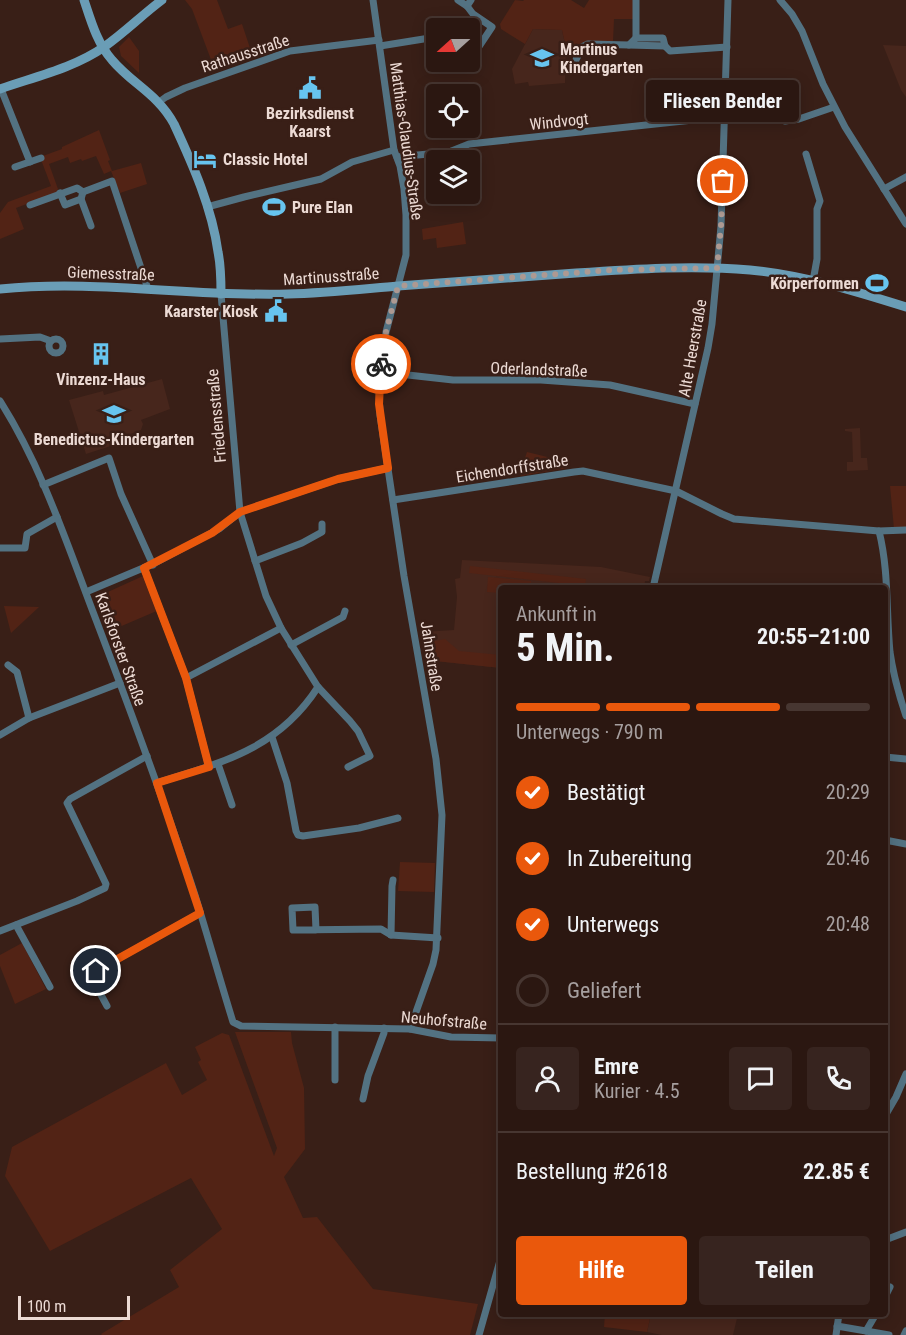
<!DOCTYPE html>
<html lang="de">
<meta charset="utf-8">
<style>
body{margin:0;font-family:"Roboto Condensed",sans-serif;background:#37241f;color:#f1f3f6;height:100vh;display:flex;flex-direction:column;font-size:22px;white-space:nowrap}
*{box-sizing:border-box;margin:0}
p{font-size:20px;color:#a69f9f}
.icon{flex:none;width:33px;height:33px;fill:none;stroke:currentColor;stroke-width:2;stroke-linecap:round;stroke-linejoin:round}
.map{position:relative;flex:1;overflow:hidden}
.side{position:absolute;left:498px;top:585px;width:390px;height:732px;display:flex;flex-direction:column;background:#2b1711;border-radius:6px;box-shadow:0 3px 15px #0003,0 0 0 2px #473631}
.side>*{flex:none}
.needle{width:39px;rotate:249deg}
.fabs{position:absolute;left:426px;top:18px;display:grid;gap:12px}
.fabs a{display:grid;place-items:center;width:54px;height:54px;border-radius:6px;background:#2b1711;box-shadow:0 3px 15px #0003,0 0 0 2px #473631;font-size:30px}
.scale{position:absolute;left:18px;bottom:15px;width:112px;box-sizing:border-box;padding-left:6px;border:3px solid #ecdad4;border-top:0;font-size:16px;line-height:21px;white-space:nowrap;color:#ecdad4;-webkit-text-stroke:4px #391f17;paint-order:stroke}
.pin{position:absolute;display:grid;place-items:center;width:51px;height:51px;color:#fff;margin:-26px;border:3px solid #fff;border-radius:50%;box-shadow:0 2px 6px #0007}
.courier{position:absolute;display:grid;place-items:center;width:60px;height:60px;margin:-30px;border:4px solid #ea580c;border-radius:50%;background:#fff;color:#222;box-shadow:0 2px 8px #0007}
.bubble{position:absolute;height:42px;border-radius:6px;background:#2b1711;box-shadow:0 3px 15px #0003,0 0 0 2px #473631;font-size:20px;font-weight:700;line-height:42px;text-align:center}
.head em{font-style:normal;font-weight:700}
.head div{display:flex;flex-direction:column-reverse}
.head{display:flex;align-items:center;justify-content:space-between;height:102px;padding:0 18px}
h1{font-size:39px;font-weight:700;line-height:45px}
.bar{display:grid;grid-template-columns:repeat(4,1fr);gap:9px 6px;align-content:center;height:72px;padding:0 18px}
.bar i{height:8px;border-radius:4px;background:#473631}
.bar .on{background:#ea580c}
.bar p{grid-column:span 4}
.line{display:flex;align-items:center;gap:15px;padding:0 18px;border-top:2px solid #473631}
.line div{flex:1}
.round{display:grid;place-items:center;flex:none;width:63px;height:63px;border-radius:6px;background:#37241f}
ol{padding:0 18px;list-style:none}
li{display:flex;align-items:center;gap:18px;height:66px}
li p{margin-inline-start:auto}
li .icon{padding:6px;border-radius:50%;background:#ea580c;color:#fff;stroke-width:4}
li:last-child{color:#a69f9f}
li i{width:33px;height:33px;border:3px solid #473631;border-radius:50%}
.primary-button{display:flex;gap:12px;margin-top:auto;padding:12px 18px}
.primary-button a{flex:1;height:69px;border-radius:6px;background:#ea580c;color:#fff;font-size:24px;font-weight:700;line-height:69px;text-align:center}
.primary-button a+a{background:#37241f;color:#f1f3f6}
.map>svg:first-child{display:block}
</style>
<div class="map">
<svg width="906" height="1335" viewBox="0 0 906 1335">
<rect width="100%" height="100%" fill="#391f17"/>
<!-- built -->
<g fill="#47261c">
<polygon points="533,29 562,30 566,48 565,83 529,86 528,82 515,84 512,69"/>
<polygon points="883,45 906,46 906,97 901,90"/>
<polygon points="162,379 170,409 141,420 143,424 141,430 125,436 126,441 86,454 69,400 103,391 104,395"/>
<polygon points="860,428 861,458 867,458 868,470 847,471 847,462 853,462 852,432 845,431 845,429"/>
<polygon points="462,560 601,567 650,577 649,581 645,581 644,588 501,588 501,668 426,660 422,632 454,630 457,597 455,579 460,578"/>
<polygon points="651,1314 738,1314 733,1335 662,1335 647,1332"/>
</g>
<!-- green -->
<g fill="#522315">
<polygon points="185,0 217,0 228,29 242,24 251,51 213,65 192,9"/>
<polygon points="515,0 523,1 524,0 571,0 584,8 589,0 635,0 635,19 614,19 613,42 593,41 566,48 562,30 533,29 525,44 501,29 500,24"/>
<polygon points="129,37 139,51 139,73 121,56 119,47"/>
<polygon points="99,130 110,160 108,161 112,171 141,163 147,184 120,193 111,171 104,174 96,156 82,161 81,159 70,163 68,157 49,164 58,189 56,193 16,208 24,229 0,239 0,213 8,202 51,186 40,157 62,149 62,147"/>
<polygon points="463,222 466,244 437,248 436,238 423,240 422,229"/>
<polygon points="527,452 568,462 567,468 521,476 520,473"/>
<polygon points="890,486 906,486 906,529 894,529"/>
<polygon points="470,566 586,579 585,586 469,573"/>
<polygon points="143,576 145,577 159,610 117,628 110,611 108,612 107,609 98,606 97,599 99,596"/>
<polygon points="488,577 531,581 531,588 501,588 501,593 487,592"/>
<polygon points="4,606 39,607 11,633"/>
<polygon points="445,639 459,651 501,655 501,668 426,660 424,643"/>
<polygon points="400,862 435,863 434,892 398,891"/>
<polygon points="22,943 46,989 15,1004 0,966 0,955"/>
<polygon points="235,1032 291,1032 292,1043 304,1088 305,1149 284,1177 303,1218 317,1217 373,1289 478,1304 470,1335 102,1335 101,1334 179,1287 170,1270 222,1229 191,1178 50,1251 5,1176 12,1147 166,1063 182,1095 207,1080 198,1062 201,1060 195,1047 222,1033 229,1035 274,1156 277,1148"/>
<polygon points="605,1314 651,1314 647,1332 604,1327"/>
</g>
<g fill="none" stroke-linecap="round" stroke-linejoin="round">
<!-- street -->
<g stroke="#537282" stroke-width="7">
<polyline points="373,0 394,150 400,166 404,189 406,215 406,255 386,332 379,391 380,415 404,576 436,759 442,815 436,950 433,964 410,1029"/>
<polyline points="458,0 467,6"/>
<polyline points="780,0 792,14 802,31 823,84 845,127 906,224"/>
<polyline points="636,38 636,0"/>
<polyline points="629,45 665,46"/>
<polyline points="380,46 436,37"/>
<polyline points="470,51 474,54 492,27 473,14 467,6 471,0"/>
<polyline points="575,62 582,47 588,44 629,45 636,38 663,38 665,46 670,51 727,47"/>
<polyline points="1,89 30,162"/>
<polyline points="159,102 166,97 185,88 290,51 379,40"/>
<polyline points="785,121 799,119 834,107"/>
<polyline points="806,154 820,201 817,209 817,259 813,281"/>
<polyline points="397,157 449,152 469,144 693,120 725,119"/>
<polyline points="15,167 41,158"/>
<polyline points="884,189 906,177"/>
<polyline points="60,193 65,205 81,199 83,192"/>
<polyline points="81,199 91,226"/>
<polyline points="30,205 77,188 83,192 112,181 148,289"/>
<polyline points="207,207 244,197 321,179 352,162 394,150"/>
<polyline points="221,294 240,512 266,596 281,628 318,687 350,721 358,731 370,756 348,767"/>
<polyline points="0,339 40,337 51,341"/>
<circle cx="56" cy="346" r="7"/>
<polyline points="381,372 453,380 541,380 610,385 695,404"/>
<path d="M 0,401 C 40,464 64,535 90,604 C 127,701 163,797 195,895 C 208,937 220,980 233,1022 L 241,1026 L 410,1029 L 451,1037 L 501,1038"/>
<polyline points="43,485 109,458 121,494 153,565"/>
<polyline points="393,500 574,472 583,471 676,491 722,514 734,519 879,531 906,530"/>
<path d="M 879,531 C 889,571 886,611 890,652 C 893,674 899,695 906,716"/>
<polyline points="0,548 25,548 27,534 57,517"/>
<polyline points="255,561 302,543 322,532 322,524"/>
<polyline points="144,568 186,678 209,767"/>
<polyline points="653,588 708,348 712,324 721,226 728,0"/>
<polyline points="86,592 155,563 219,529 240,512 338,479 388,468"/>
<polyline points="291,645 343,617 345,611"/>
<polyline points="8,665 17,672 29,718"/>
<polyline points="186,678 281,628"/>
<polyline points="0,735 29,718 120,683"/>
<polyline points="272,737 287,783 296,831 298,835 303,836 359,828 398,818"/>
<polyline points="885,757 906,759"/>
<polyline points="218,764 232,805"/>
<path d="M 157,783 C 223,762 278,749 318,687"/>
<polyline points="885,840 906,844"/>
<polyline points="16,925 50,987"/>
<polyline points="316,930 315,907 292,908 293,930 381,929 391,935 438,938"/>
<polyline points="0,931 77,901 105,888 106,884 67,803 70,799 147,756"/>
<polyline points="391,935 392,886 393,880"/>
<polyline points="107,1006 94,982 96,971 200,913"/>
<polyline points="335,1027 335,1080"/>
<polyline points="363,1099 368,1076 384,1033 384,1028"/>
<polyline points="885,1116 896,1097 906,1074"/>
<polyline points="885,1240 906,1232"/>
<polyline points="885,1297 890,1287"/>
<polyline points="837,1326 889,1335"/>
<polyline points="866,1331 876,1314"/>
<polyline points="479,1335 501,1257"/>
<polyline points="836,1335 839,1314"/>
<polyline points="904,1335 906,1331"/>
</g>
<!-- secondary -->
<g stroke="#6a9db6" stroke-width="9">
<path d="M 84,0 C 91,21 97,43 112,60 C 132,84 158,94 174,124 C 193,165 212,208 218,252 C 221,266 221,280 221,294"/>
<path d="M 0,89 C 34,77 74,68 104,47 C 124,33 142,15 162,0"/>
<path d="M 0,289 C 96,279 192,297 288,294 C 325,293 362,289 398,286 C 457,282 517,277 576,273 C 634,269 693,265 750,270 C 803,275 855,291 906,307"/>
</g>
</g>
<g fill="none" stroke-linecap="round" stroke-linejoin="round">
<!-- done -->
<polyline stroke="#ad9992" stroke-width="6" stroke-dasharray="0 10.8" points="381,364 386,332 398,286 612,270 717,268 721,226 723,181"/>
<!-- route -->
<polyline stroke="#ea580c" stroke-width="8" points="96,971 200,913 157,783 209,767 186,678 144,568 212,533 240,512 338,479 388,468 379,404 381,364"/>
</g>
<!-- icons -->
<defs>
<g id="school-bare" transform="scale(1.8)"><path d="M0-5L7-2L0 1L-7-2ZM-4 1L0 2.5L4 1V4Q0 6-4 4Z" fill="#67c4ef" stroke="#391f17" stroke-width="2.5" paint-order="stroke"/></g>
<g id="civic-bare" transform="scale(1.8)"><path d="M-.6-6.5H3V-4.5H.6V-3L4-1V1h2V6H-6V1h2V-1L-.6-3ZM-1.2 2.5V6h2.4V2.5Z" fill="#67c4ef" stroke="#391f17" stroke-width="2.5" paint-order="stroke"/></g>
<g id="hotel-bare" transform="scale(1.8)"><path d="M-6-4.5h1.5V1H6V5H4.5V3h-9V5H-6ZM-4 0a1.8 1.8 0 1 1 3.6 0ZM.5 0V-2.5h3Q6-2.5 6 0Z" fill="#67c4ef" stroke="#391f17" stroke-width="2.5" paint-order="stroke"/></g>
<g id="stadium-bare" transform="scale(1.8)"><path d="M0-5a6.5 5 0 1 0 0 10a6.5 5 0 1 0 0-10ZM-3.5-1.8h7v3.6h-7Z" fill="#67c4ef" stroke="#391f17" stroke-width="2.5" paint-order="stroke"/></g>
<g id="building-bare" transform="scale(1.8)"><path d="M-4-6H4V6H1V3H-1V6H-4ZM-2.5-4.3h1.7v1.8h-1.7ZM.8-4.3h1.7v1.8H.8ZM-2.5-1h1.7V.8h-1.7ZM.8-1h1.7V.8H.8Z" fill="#67c4ef" stroke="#391f17" stroke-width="2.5" paint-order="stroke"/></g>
</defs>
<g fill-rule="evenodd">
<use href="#school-bare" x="542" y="58"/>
<use href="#civic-bare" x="310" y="88"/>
<use href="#hotel-bare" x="205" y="159"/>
<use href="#stadium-bare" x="274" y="207"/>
<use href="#stadium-bare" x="877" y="283"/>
<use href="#civic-bare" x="276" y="311"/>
<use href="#building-bare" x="101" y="354"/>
<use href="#school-bare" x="114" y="414"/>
</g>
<g text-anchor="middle" stroke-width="5" stroke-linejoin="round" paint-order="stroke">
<!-- poi labels -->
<g font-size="16" font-weight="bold" fill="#ecdad4" stroke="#391f17" text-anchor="start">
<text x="560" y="55">Martinus<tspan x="560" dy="18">Kindergarten</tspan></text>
<text x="310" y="119" text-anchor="middle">Bezirksdienst<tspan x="310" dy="18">Kaarst</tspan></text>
<text x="223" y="165">Classic Hotel</text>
<text x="292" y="213">Pure Elan</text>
<text x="859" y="289" text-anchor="end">Körperformen</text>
<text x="258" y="317" text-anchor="end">Kaarster Kiosk</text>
<text x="101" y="385" text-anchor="middle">Vinzenz-Haus</text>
<text x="114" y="445" text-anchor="middle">Benedictus-Kindergarten</text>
</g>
<!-- street labels -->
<g font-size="16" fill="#ecdad4" stroke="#391f17">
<text transform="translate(245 53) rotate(-18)" y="6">Rathausstraße</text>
<text transform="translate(559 121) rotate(-6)" y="6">Windvogt</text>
<text transform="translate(407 141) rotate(82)" y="6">Matthias-Claudius-Straße</text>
<text transform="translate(111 273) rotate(2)" y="6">Giemesstraße</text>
<text transform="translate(331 276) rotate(-4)" y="6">Martinusstraße</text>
<text transform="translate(692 348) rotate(-80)" y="6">Alte Heerstraße</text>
<text transform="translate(539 369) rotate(2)" y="6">Oderlandstraße</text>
<text transform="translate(216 416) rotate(-95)" y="6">Friedensstraße</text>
<text transform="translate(512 468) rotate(-9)" y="6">Eichendorffstraße</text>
<text transform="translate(121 649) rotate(70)" y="6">Karlsforster Straße</text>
<text transform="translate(432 656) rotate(81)" y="6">Jahnstraße</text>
<text transform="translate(444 1020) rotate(5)" y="6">Neuhofstraße</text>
</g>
</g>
</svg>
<div class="fabs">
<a><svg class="needle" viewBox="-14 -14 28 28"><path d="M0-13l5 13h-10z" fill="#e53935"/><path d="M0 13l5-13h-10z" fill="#a69f9f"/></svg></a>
<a><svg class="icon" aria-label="locate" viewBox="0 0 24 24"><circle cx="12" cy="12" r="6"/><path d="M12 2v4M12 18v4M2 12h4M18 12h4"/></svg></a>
<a><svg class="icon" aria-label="layers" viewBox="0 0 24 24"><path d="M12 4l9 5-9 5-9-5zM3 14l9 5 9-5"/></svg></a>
</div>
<div class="scale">100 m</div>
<div class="pin" style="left:723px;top:181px;background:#ea580c"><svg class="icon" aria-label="bag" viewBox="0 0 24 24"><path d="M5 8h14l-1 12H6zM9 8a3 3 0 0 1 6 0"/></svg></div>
<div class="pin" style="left:96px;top:971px;background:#1f2937"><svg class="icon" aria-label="home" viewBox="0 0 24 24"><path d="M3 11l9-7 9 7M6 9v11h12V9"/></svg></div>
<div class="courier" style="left:381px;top:364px"><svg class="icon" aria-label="bike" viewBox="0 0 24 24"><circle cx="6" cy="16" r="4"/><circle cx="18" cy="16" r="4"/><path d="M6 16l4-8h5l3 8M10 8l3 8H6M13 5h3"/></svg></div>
<div class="bubble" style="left:646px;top:80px;width:153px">Fliesen Bender</div>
<section class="side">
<div class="head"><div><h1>5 Min.</h1><p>Ankunft in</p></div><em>20:55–21:00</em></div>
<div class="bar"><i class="on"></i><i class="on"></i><i class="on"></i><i></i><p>Unterwegs · 790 m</p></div>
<ol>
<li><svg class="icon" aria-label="check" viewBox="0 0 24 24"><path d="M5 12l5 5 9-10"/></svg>Bestätigt<p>20:29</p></li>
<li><svg class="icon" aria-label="check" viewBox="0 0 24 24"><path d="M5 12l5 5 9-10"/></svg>In Zubereitung<p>20:46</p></li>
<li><svg class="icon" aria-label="check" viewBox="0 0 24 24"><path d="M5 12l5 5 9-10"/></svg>Unterwegs<p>20:48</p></li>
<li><i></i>Geliefert</li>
</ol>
<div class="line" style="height:108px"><a class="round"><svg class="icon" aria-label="person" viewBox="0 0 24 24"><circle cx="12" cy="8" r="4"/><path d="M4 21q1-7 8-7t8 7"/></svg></a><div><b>Emre</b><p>Kurier · 4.5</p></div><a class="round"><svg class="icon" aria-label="chat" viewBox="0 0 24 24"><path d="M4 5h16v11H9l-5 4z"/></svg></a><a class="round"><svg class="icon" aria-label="phone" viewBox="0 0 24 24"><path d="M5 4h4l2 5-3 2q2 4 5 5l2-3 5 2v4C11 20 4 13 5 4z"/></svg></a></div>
<div class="line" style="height:78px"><div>Bestellung #2618</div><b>22.85 €</b></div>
<div class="primary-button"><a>Hilfe</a><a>Teilen</a></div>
</section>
</div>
